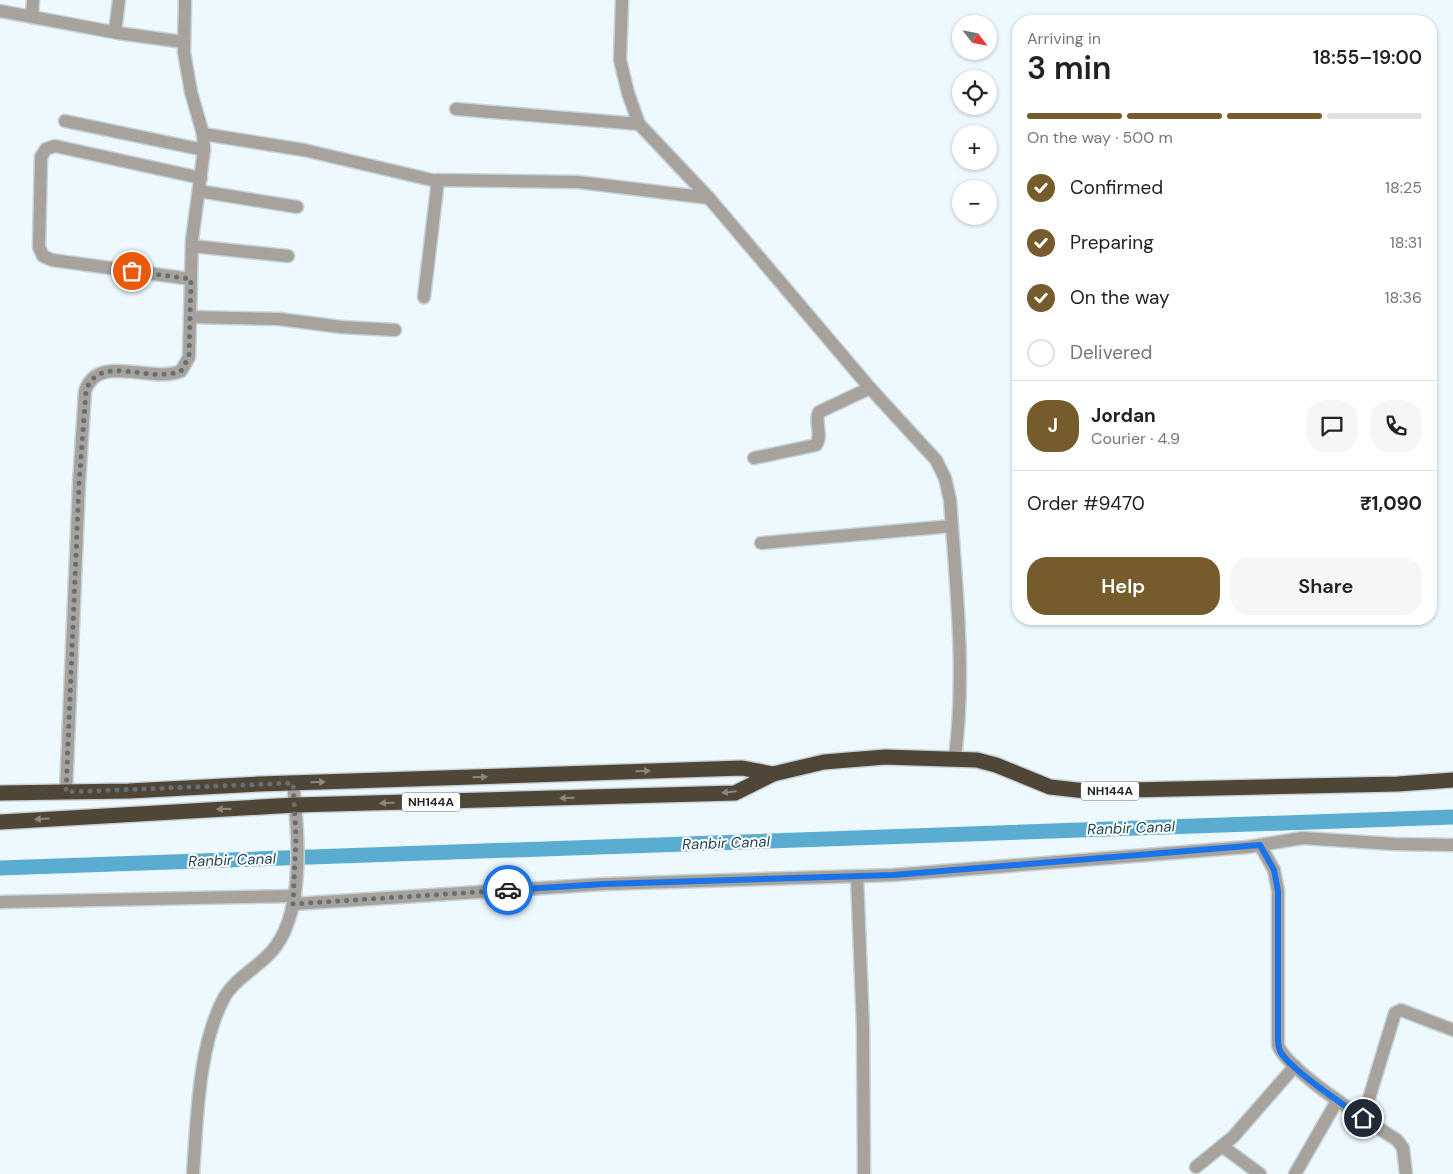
<!DOCTYPE html>
<meta charset="utf-8">
<style>
body{margin:0;font-family:"DM Sans",sans-serif;background:#f6f6f6;color:#222;height:100vh;display:flex;flex-direction:column;font-size:19px;white-space:nowrap}
*{box-sizing:border-box;margin:0}
p{font-size:16px;color:#767676}
.icon{flex:none;width:28px;height:28px;fill:none;stroke:currentColor;stroke-width:2;stroke-linecap:round;stroke-linejoin:round}
.map{position:relative;flex:1;overflow:hidden}
.drawer{position:absolute;left:1012px;top:15px;width:425px;height:610px;display:flex;flex-direction:column;background:#fff;border-radius:20px;box-shadow:0 1px 4px #0004}
.drawer>*{flex:none}
.needle{width:32px;rotate:122deg}
.controls{position:absolute;left:952px;top:15px;display:grid;gap:10px}
.controls a{display:grid;place-items:center;width:45px;height:45px;border-radius:50%;background:#fff;box-shadow:0 1px 4px #0004;font-size:25px}
.pin{position:absolute;display:grid;place-items:center;width:42px;height:42px;color:#fff;margin:-21px;border:2px solid #fff;border-radius:50%;box-shadow:0 1px 5px #0007}
.courier{position:absolute;display:grid;place-items:center;width:50px;height:50px;margin:-25px;border:4px solid #1a73e8;border-radius:50%;background:#fff;color:#222;box-shadow:0 1px 6px #0007}
.head em{font-style:normal;font-weight:600}
.head div{display:flex;flex-direction:column-reverse}
.head{display:flex;align-items:center;justify-content:space-between;height:85px;padding:0 15px}
h1{font-size:32px;font-weight:600;line-height:38px}
.bar{display:grid;grid-template-columns:repeat(4,1fr);gap:8px 5px;align-content:center;height:60px;padding:0 15px}
.bar i{height:6px;border-radius:4px;background:#e0e0e0}
.bar .on{background:#765b2d}
.bar p{grid-column:span 4}
.line{display:flex;align-items:center;gap:12px;padding:0 15px;border-top:1px solid #e0e0e0}
.line div{flex:1}
.round{display:grid;place-items:center;flex:none;width:52px;height:52px;border-radius:20px;background:#f6f6f6}
ol{padding:0 15px;list-style:none}
li{display:flex;align-items:center;gap:15px;height:55px}
li p{margin-inline-start:auto}
li .icon{padding:5px;border-radius:50%;background:#765b2d;color:#fff;stroke-width:4}
li:last-child{color:#767676}
li i{width:28px;height:28px;border:2px solid #e0e0e0;border-radius:50%}
.cta{display:flex;gap:10px;margin-top:auto;padding:10px 15px}
.cta a{flex:1;height:58px;border-radius:20px;background:#765b2d;color:#fff;font-size:20px;font-weight:600;line-height:58px;text-align:center}
.cta a+a{background:#f6f6f6;color:#222}
.map>svg:first-child{display:block}
</style>
<div class="map">
<svg width="1453" height="1174" viewBox="0 0 1453 1174">
<rect width="100%" height="100%" fill="#edf9ff"/>
<g fill="none" stroke-linecap="round" stroke-linejoin="round">
<!-- canal -->
<polyline stroke="#5aadd1" stroke-width="15" points="0,868 1453,817"/>
<!-- minor casing -->
<g stroke="#c8d3d8" stroke-width="15">
<g id="minor">
<path d="M 622,0 L 620,60 L 628,93 L 639,124 L 709,198 L 870,388 L 936,460 L 945,478 L 950,500 C 956,585 966,673 955,757"/>
<polyline points="0,11 118,33 183,42"/>
<polyline points="32,16 33,0"/>
<polyline points="115,32 119,0"/>
<polyline points="456,109 639,124"/>
<polyline points="65,121 204,150"/>
<polyline points="203,134 304,150 432,180 578,182 709,198"/>
<polyline points="199,191 297,207"/>
<polyline points="192,246 288,256"/>
<polyline points="191,279 52,260 43,256 39,247 41,157 46,149 55,146 201,178"/>
<polyline points="424,297 438,180"/>
<polyline points="190,317 279,319 341,327 395,330"/>
<path d="M 754,458 L 816,445 C 823,435 814,422 819,412 L 870,388"/>
<polyline points="761,543 952,526"/>
<path d="M 66,792 L 79,484 L 85,391 C 98,352 150,384 181,371 L 189,357 L 192,240 L 204,150 L 203,134 L 191,92 L 184,52 L 185,0"/>
<path d="M 1260,845 L 1274,870 L 1278,891 L 1278,1045 C 1287,1071 1372,1124 1397,1140 L 1403,1148 L 1406,1174"/>
<polyline points="857,876 863,1028 864,1174"/>
<polyline points="0,902 295,896"/>
<polyline points="293,904 604,884 893,875 1248,847 1302,838 1394,844 1453,845"/>
<polyline points="1363,1118 1395,1013 1401,1010 1453,1030"/>
<polyline points="1222,1146 1260,1174"/>
<polyline points="1196,1167 1233,1137 1295,1066"/>
<path d="M 193,1174 C 197,1120 198,1044 225,996 C 237,976 263,965 276,946 C 305,906 298,830 293,783"/>
<polyline points="1295,1174 1337,1101"/>
</g>
</g>
<!-- highway casing -->
<g stroke="#c8d3d8" stroke-width="18">
<g id="highway">
<polyline points="0,793 129,791 259,784 742,768 773,774"/>
<polyline points="0,822 295,805 735,793 773,774 824,762 885,757 977,760 996,765 1050,787 1086,791 1398,784 1453,780"/>
</g>
</g>
<!-- minor -->
<use href="#minor" stroke="#a7a29b" stroke-width="12"/>
<!-- highway -->
<use href="#highway" stroke="#4f4638" stroke-width="15"/>
</g>
<!-- one-way arrows -->
<defs><path id="oneway-solid" d="M-6-.8H1V-3.2L6.5 0L1 3.2V.8H-6Z" transform="scale(1.25)"/></defs>
<g fill="#8d877e">
<use href="#oneway-solid" transform="translate(643 771) rotate(-2)"/>
<use href="#oneway-solid" transform="translate(480 777) rotate(-2)"/>
<use href="#oneway-solid" transform="translate(318 782) rotate(-2)"/>
<use href="#oneway-solid" transform="translate(729 792) rotate(174)"/>
<use href="#oneway-solid" transform="translate(567 798) rotate(178)"/>
<use href="#oneway-solid" transform="translate(387 803) rotate(179)"/>
<use href="#oneway-solid" transform="translate(224 809) rotate(178)"/>
<use href="#oneway-solid" transform="translate(42 819) rotate(176)"/>
</g>
<g fill="none" stroke-linecap="round" stroke-linejoin="round">
<!-- done -->
<path stroke="#667074" stroke-width="5" stroke-dasharray="0 9" d="M 132,271 L 191,279 L 189,357 L 181,371 C 150,384 98,352 86,391 L 79,484 L 66,792 L 293,783 L 296,837 L 293,904 L 508,890"/>
<!-- route -->
<path stroke="#1a73e8" stroke-width="6" d="M 508,890 L 604,884 L 893,875 L 1260,845 L 1274,870 L 1278,891 L 1278,1040 C 1278,1043 1279,1048 1280,1051 C 1289,1068 1345,1106 1363,1118"/>
</g>
<g text-anchor="middle" stroke-width="4" stroke-linejoin="round" paint-order="stroke">
<!-- shield labels -->
<g fill="#fff" stroke="#626769" stroke-width="1">
<rect x="1081" y="781.5" width="58" height="19" rx="4"/>
<rect x="402" y="792.5" width="58" height="19" rx="4"/>
</g>
<g font-size="12" font-weight="bold" fill="#1e2629">
<text x="1110" y="795">NH144A</text>
<text x="431" y="806">NH144A</text>
</g>
<!-- water labels -->
<g font-size="15" font-style="italic" fill="#224758" stroke="#fff">
<text transform="translate(1131 828) rotate(-2)" y="5">Ranbir Canal</text>
<text transform="translate(726 843) rotate(-2)" y="5">Ranbir Canal</text>
<text transform="translate(232 860) rotate(-2)" y="5">Ranbir Canal</text>
</g>
</g>
</svg>
<div class="controls">
<a><svg class="needle" viewBox="-14 -14 28 28"><path d="M0-13l5 13h-10z" fill="#e53935"/><path d="M0 13l5-13h-10z" fill="#767676"/></svg></a>
<a><svg class="icon" aria-label="locate" viewBox="0 0 24 24"><circle cx="12" cy="12" r="6"/><path d="M12 2v4M12 18v4M2 12h4M18 12h4"/></svg></a>
<a>+</a>
<a>−</a>
</div>
<div class="pin" style="left:132px;top:271px;background:#ea580c"><svg class="icon" aria-label="bag" viewBox="0 0 24 24"><path d="M5 8h14l-1 12H6zM9 8a3 3 0 0 1 6 0"/></svg></div>
<div class="pin" style="left:1363px;top:1118px;background:#1f2937"><svg class="icon" aria-label="home" viewBox="0 0 24 24"><path d="M3 11l9-7 9 7M6 9v11h12V9"/></svg></div>
<div class="courier" style="left:508px;top:890px"><svg class="icon" aria-label="car" viewBox="0 0 24 24"><path d="M5 17H2v-5l4-1 3-4h7l3 4 3 1v5h-3M9 17h6M6 11h13"/><circle cx="7" cy="17" r="2"/><circle cx="17" cy="17" r="2"/></svg></div>
<section class="drawer">
<div class="head"><div><h1>3 min</h1><p>Arriving in</p></div><em>18:55–19:00</em></div>
<div class="bar"><i class="on"></i><i class="on"></i><i class="on"></i><i></i><p>On the way · 500 m</p></div>
<ol>
<li><svg class="icon" aria-label="check" viewBox="0 0 24 24"><path d="M5 12l5 5 9-10"/></svg>Confirmed<p>18:25</p></li>
<li><svg class="icon" aria-label="check" viewBox="0 0 24 24"><path d="M5 12l5 5 9-10"/></svg>Preparing<p>18:31</p></li>
<li><svg class="icon" aria-label="check" viewBox="0 0 24 24"><path d="M5 12l5 5 9-10"/></svg>On the way<p>18:36</p></li>
<li><i></i>Delivered</li>
</ol>
<div class="line" style="height:90px"><b class="round" style="background:#765b2d;color:#fff">J</b><div><b>Jordan</b><p>Courier · 4.9</p></div><a class="round"><svg class="icon" aria-label="chat" viewBox="0 0 24 24"><path d="M4 5h16v11H9l-5 4z"/></svg></a><a class="round"><svg class="icon" aria-label="phone" viewBox="0 0 24 24"><path d="M5 4h4l2 5-3 2q2 4 5 5l2-3 5 2v4C11 20 4 13 5 4z"/></svg></a></div>
<div class="line" style="height:65px"><div>Order #9470</div><b>₹1,090</b></div>
<div class="cta"><a>Help</a><a>Share</a></div>
</section>
</div>
